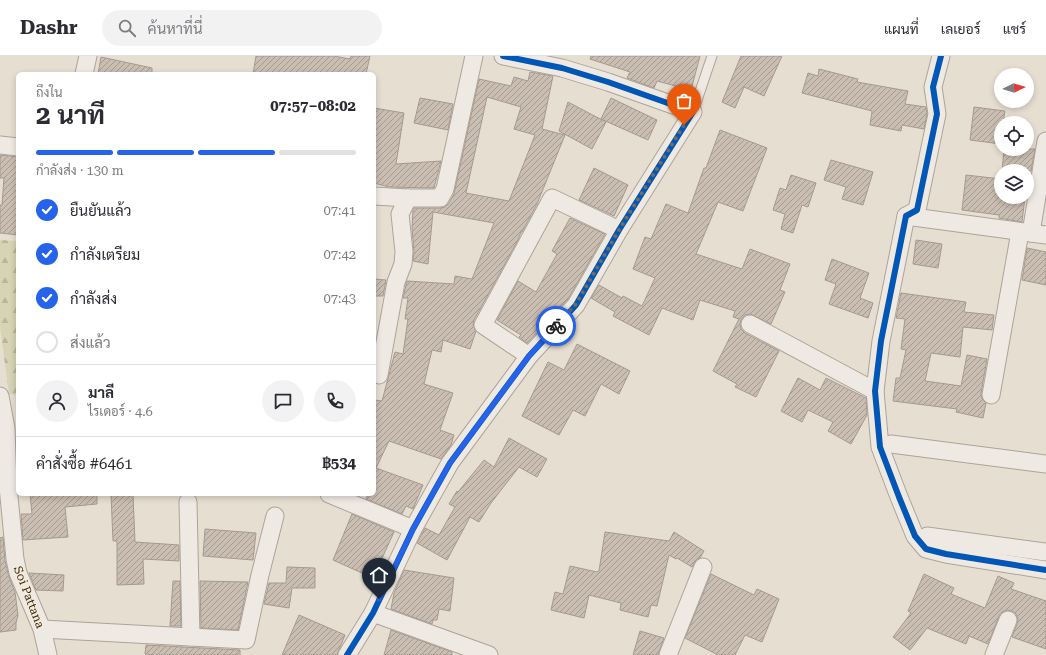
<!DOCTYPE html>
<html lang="th">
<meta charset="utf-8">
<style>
body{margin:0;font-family:"Roboto Serif",Sarabun,serif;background:#f2f2f3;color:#2b2b33;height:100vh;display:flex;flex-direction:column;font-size:15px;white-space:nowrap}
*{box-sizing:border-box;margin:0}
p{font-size:13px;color:#7c7c81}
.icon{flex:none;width:22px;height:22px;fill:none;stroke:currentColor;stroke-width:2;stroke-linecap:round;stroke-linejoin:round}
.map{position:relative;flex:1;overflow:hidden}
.sheet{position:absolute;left:16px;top:16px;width:360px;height:424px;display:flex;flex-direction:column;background:#fff;border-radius:6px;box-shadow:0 2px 6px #0003}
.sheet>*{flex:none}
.needle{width:26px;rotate:85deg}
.tools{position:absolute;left:994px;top:12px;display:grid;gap:8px}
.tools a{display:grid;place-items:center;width:40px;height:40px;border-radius:50%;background:#fff;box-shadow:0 2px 6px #0003;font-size:20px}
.pin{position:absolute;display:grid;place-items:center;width:34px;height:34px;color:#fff;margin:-41px -17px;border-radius:50% 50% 50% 0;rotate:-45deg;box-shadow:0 0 4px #0007}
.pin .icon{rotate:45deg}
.courier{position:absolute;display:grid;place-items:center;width:40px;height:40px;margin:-20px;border:3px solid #2563eb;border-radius:50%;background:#fff;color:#222;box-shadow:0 1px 5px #0007}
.summary em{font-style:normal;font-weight:700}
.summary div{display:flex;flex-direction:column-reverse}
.summary{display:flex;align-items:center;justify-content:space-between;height:68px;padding:0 20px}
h1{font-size:26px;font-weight:700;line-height:30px}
.bar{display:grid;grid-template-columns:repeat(4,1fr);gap:6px 4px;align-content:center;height:48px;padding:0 20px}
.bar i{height:5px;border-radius:3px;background:#e1e1e2}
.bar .current{background:#2563eb}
.bar p{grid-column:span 4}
.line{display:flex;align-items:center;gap:10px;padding:0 20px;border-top:1px solid #e1e1e2}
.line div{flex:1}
.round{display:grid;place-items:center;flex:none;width:42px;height:42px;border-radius:21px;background:#f2f2f3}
ol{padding:0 20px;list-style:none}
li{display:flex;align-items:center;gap:12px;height:44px}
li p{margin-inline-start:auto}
li .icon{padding:4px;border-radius:50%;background:#2563eb;color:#fff;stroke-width:4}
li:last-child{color:#7c7c81}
li i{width:22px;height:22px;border:2px solid #e1e1e2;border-radius:50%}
header{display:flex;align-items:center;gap:24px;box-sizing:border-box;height:56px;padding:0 20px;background:#fff;border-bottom:1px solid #e1e1e2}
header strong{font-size:19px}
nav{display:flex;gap:22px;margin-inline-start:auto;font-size:14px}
.search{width:280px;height:36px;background:#f2f2f3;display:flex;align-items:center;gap:10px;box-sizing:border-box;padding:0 14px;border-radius:22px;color:#7c7c81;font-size:15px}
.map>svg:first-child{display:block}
</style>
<header>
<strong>Dashr</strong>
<div class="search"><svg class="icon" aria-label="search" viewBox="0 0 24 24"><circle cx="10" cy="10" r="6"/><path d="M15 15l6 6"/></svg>ค้นหาที่นี่</div>
<nav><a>แผนที่</a><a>เลเยอร์</a><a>แชร์</a></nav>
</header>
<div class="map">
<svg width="1046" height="599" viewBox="0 0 1046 599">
<defs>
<pattern id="forest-firs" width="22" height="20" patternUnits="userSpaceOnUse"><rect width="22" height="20" fill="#d6d4b4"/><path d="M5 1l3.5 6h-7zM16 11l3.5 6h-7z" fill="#b9b69a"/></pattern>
<pattern id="building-hatch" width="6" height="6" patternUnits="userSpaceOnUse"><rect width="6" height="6" fill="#cabdb2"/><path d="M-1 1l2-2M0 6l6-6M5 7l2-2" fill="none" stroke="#a59a90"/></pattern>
</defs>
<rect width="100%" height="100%" fill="#e6ded1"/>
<!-- forest -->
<polygon fill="url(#forest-firs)" points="0,184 18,185 18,339 9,338 0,270"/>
<!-- building -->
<g fill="url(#building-hatch)" stroke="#a69a90" fill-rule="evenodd">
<polygon points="256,0 334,0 350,3 351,0 370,0 366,18 253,18"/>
<polygon points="591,0 700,0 691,34 657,25 654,32 627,22 630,16 590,3"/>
<polygon points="741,0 782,0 764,40 744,31 735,52 722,46"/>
<polygon points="101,1 152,12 152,18 98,18"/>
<polygon points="819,13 858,23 857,26 908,35 905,48 926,51 927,58 924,73 902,69 901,75 870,69 872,55 802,37 808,17 818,20"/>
<path d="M 530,16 L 553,20 L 542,73 L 565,79 L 537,148 L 522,176 L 521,176 L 518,184 L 474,264 L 473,269 L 476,275 L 470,293 L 443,284 L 441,296 L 432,294 L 424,328 L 453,337 L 440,374 L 454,379 L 451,389 L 441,403 L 389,385 L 376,412 L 423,429 L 413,453 L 406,450 L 402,458 L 366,443 L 368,438 L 374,438 L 374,344 L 382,345 L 395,296 L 403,298 L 408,263 L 405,263 L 408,242 L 403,242 L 406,229 L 407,225 L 454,228 L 455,220 L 472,223 L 494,167 L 433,156 L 428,208 L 413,205 L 414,195 L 412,172 L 413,154 L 414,152 L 440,152 L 445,151 L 449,147 L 454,138 L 479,23 L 511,30 L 514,21 L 528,25 ZM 487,41 L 521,51 L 514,73 L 535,79 L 509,145 L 466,137 Z"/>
<polygon points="420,42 453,48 448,74 414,67"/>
<polygon points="611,42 657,64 648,84 601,63"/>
<polygon points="568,46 606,66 592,93 559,75"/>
<polygon points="974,51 1005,55 1003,67 1001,67 1001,88 970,84"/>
<polygon points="374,52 404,57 396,108 441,105 434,132 389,131 374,127"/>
<polygon points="720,74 767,92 743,155 718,146 696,198 742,213 750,193 790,208 780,234 785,236 771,268 750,258 745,259 741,264 740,268 741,273 745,277 779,295 756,341 735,331 737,328 713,315 739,263 733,261 735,255 700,244 693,264 662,252 649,279 613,260 615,256 591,242 599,229 622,242 623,240 642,250 655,222 633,213 645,181 651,183 666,148 688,157 704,112 706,112"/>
<polygon points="1004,93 1035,93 1031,115 1002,115"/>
<polygon points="0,99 18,101 18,179 0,177 0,149 2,149 4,122 0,122"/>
<polygon points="831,104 873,116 863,149 842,143 846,131 824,124"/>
<polygon points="594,112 628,129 614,160 579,144"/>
<polygon points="791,119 816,127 808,151 802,149 793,177 781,173 785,158 773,154 780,132 786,134"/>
<polygon points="966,119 1001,123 1001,141 1025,141 1022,166 999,162 999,159 962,154"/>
<polygon points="570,162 605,178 568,243 527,287 519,281 521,279 497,264 518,225 536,236 557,198 552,195"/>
<polygon points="916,184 942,188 938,212 913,208"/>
<polygon points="1027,192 1046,196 1046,229 1022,224"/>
<polygon points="832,203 869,217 860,242 873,247 868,262 829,248 836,228 825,224"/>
<polygon points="374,223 386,224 383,240 374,240"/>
<polygon points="901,237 966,246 964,256 994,259 992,274 963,271 960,301 931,297 925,325 961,330 967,299 987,303 981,337 982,343 986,347 983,362 956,356 957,353 893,345 896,322 900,322 906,294 901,293 905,263 896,262"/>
<polygon points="577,288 630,315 619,338 601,328 585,360 573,354 559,379 522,360 548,306 564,314"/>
<polygon points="798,322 820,334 826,322 866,342 867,359 851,388 828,375 833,366 808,354 802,366 781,355"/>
<polygon points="509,382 547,403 537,421 519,411 491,447 479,466 470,461 447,504 417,487 425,472 439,479 455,451 449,448 457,435 458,436 484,404 494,411"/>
<polygon points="30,438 97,438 97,448 65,451 68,481 23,484 21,458 32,458"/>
<polygon points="111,438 133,438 135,486 179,489 179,505 143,503 144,528 117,529 117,485 113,485"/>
<polygon points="352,458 394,476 373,522 333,504"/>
<polygon points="205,473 256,477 253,504 203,500"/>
<polygon points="605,476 669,485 674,476 704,495 700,502 697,503 692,511 677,502 676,503 669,499 657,550 651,549 648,561 620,554 621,547 589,539 584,562 551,554 555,536 563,538 570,510 597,516 598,515 599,515"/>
<polygon points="3,481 5,505 9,521 15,536 18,559 16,567 16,574 0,576 0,482"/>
<polygon points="287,511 315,512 315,532 292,532 289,552 264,548 269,527 286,527"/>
<polygon points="404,514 454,522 450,555 439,553 437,564 433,564 432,568 391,553 394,537"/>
<polygon points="29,517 64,519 63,535 36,534"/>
<polygon points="711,518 754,539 757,533 779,543 762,586 745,579 735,599 718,599 685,582"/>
<polygon points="924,518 954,532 951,538 985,552 998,520 1014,527 1011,533 1046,545 1046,593 1012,581 1017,568 1018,562 1016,558 1012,555 1007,554 1002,556 999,560 988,588 969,580 966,588 927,572 910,594 893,581 911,557 908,555"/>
<polygon points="173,525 180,525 181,570 170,570"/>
<polygon points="200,525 248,526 238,574 201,572"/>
<polygon points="299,559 345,579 337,599 282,599"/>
<polygon points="391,574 452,596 452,599 384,599"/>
<polygon points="640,575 664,582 658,599 633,599"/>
<polygon points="146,589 240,594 240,599 154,599 145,598"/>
</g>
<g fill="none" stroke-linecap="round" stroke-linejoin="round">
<!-- lane casing -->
<g stroke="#aca499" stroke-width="11">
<polyline id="lane" points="693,56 712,0"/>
</g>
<!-- street casing -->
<g stroke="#aca499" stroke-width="19">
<g id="street">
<polyline points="941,0 933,31 937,58 917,154 906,160 881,285 875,335 880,391 899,441 915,480 926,493 946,498 1046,514"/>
<polyline points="84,18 88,0"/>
<polyline points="0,89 18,91"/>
<polyline points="374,140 408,142"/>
<polyline points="906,160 1046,179"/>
<polyline points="1031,177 1046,85"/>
<polyline points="750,268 875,335"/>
<polyline points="529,300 483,269 552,142 619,174"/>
<polyline points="379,319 396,226 403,208 404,196 400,158 408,142 440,142 445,133 474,0"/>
<polyline points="991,339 1020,176"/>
<polyline points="0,340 6,372 8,430 15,503 18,517 42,573 48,599"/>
<polyline points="891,388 1046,408"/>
<polyline points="329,438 413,473"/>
<polyline points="188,446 191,581"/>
<polyline points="927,480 1046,496"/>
<polyline points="373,557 489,599"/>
<polyline points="42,573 246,584 260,519 275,460"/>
<polyline points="347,599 373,557 413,473 450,407 529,300 576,249 619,174 693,56 608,26 562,12 503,0"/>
<polyline points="668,599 703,511"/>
<polyline points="994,599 1008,564"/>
</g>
</g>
<!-- lane -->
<use href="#lane" stroke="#eee9e2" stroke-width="9"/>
<!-- street -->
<use href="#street" stroke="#eee9e2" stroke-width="17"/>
<!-- cycleway casing -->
<g stroke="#f5ebd8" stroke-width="8">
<g id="cycleway">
<polyline points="941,0 933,31 937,58 917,154 906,160 881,285 875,335 880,391 899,441 915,480 926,493 946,498 1046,514"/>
<polyline points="347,599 373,557 413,473 450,407 529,300 576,249 619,174 693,56 608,26 562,12 503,0"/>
</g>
</g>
<!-- cycleway -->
<use href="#cycleway" stroke="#0057b8" stroke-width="6"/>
</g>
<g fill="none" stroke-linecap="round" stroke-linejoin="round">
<!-- done -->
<polyline stroke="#776a5f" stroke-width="4" stroke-dasharray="0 7.2" points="556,270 576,248 619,174 684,69"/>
<!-- route -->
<polyline stroke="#2563eb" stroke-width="5" points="379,543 413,473 450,407 529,300 556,270"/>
</g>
<g text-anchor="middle" stroke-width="3" stroke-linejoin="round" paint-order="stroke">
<!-- street labels -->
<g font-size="12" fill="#3b2c21" stroke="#f5ebd8">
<text transform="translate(29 541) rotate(69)" y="4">Soi Pattana</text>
</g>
</g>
</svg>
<div class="tools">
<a><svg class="needle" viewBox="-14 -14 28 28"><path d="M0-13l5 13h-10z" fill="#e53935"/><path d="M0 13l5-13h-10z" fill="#7c7c81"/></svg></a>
<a><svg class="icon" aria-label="locate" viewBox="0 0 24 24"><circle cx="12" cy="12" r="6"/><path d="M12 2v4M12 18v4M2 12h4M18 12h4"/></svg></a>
<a><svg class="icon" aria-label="layers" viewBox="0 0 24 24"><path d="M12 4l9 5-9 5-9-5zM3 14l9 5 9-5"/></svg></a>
</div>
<div class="pin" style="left:684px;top:69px;background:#ea580c"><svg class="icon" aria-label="bag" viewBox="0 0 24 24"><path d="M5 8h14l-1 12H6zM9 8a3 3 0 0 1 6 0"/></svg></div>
<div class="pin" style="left:379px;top:543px;background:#1f2937"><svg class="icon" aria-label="home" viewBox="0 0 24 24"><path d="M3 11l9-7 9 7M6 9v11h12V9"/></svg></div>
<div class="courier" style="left:556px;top:270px"><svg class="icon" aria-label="bike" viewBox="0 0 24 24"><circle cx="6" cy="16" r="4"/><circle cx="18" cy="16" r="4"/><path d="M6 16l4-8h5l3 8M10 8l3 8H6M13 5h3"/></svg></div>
<section class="sheet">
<div class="summary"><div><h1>2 นาที</h1><p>ถึงใน</p></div><em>07:57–08:02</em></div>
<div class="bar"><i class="current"></i><i class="current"></i><i class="current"></i><i></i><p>กำลังส่ง · 130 m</p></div>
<ol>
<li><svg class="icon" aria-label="check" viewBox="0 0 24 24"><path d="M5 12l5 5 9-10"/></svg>ยืนยันแล้ว<p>07:41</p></li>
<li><svg class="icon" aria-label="check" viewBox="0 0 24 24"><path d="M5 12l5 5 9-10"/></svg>กำลังเตรียม<p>07:42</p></li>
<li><svg class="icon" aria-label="check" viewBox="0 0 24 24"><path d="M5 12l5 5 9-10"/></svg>กำลังส่ง<p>07:43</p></li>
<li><i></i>ส่งแล้ว</li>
</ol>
<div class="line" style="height:72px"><a class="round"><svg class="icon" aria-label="person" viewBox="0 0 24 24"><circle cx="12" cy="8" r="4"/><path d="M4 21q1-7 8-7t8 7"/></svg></a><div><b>มาลี</b><p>ไรเดอร์ · 4.6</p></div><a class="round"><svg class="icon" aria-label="chat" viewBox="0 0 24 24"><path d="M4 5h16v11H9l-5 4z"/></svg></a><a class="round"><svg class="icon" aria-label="phone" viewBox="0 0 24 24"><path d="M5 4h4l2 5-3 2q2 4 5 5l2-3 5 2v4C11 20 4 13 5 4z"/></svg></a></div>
<div class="line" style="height:52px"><div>คำสั่งซื้อ #6461</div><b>฿534</b></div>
</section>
</div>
